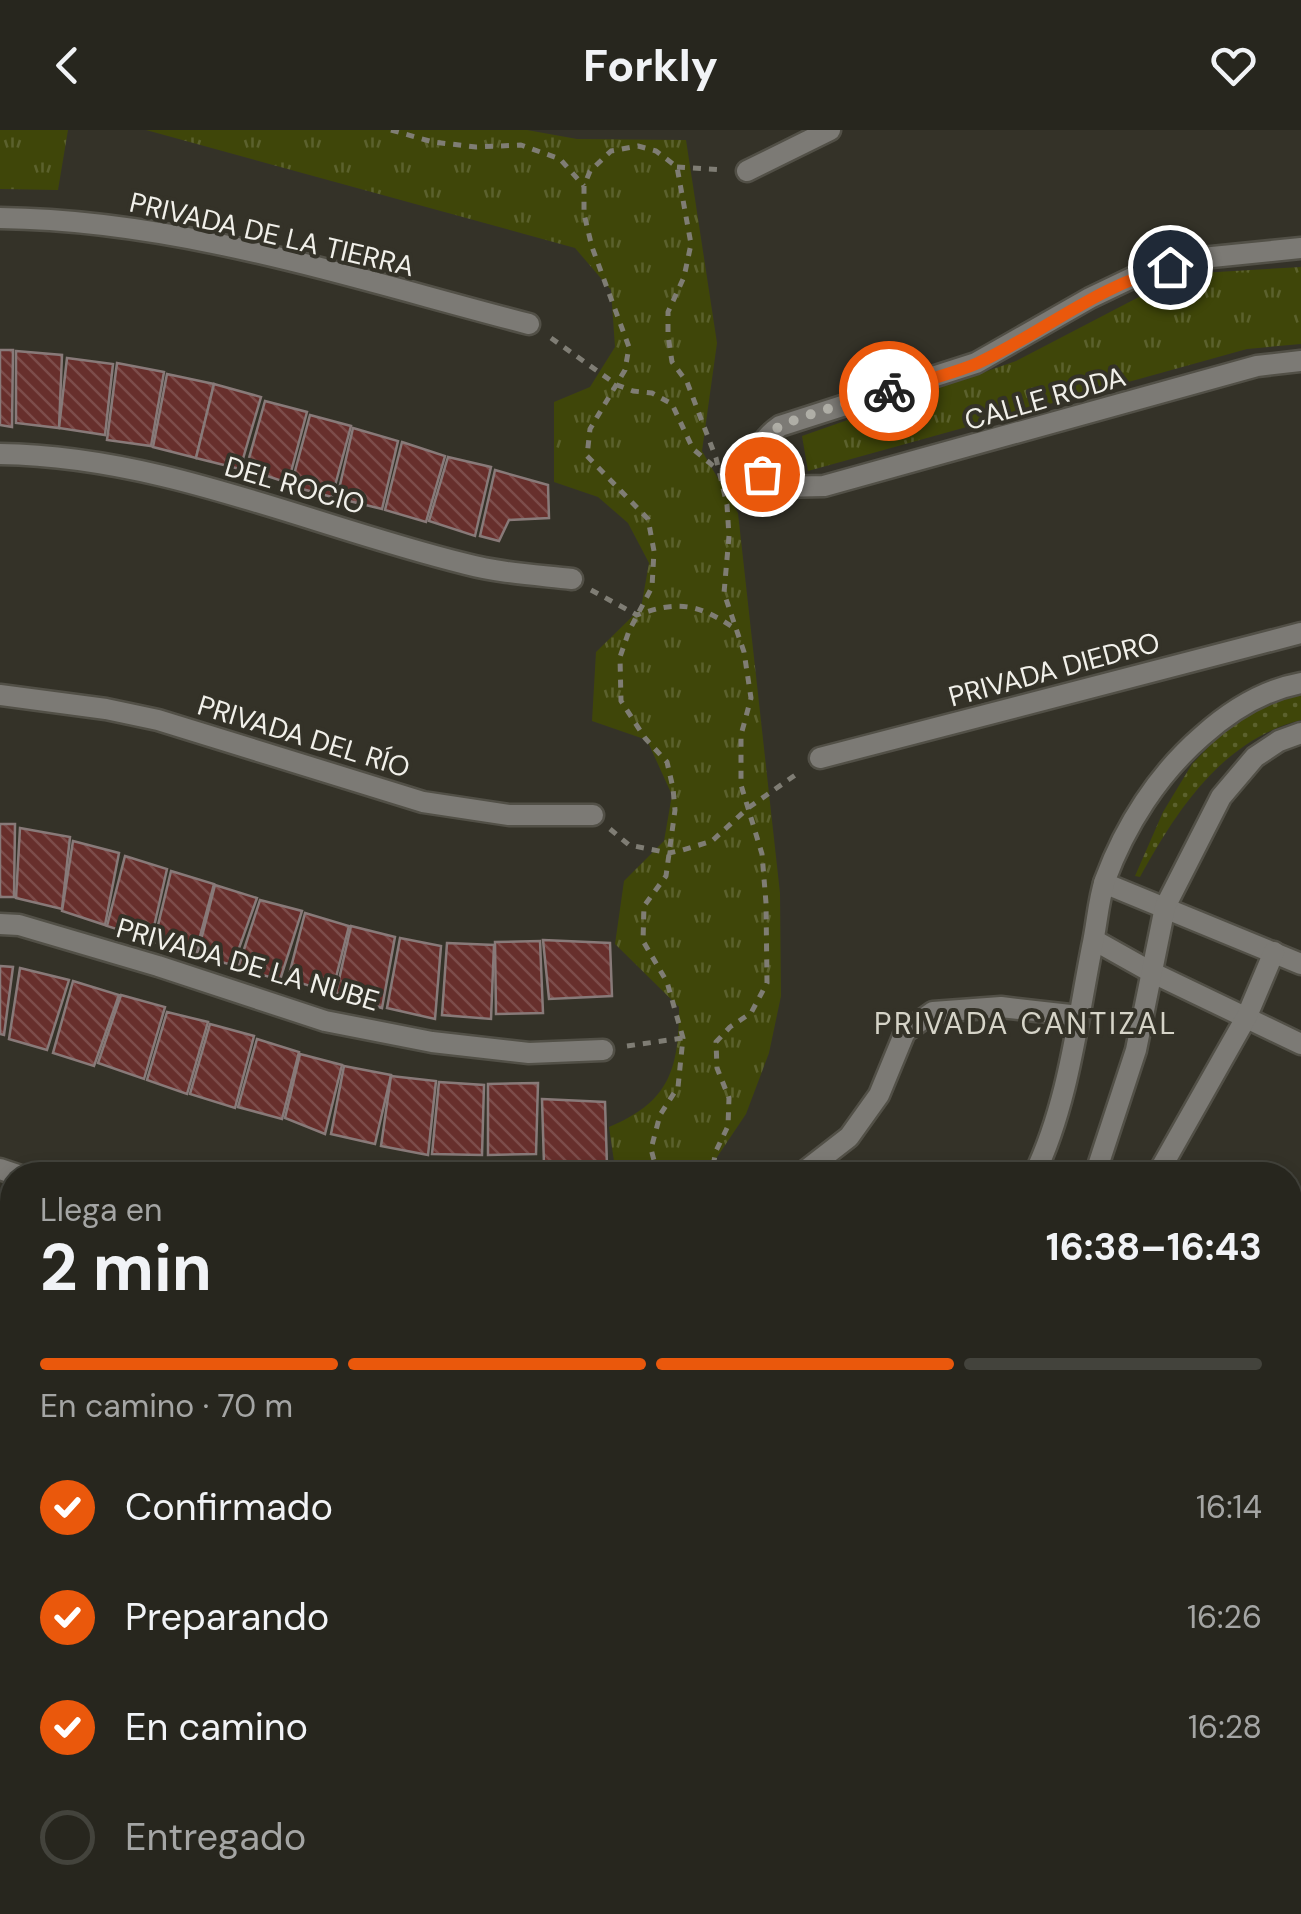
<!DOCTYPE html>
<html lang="es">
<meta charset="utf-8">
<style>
body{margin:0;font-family:"DM Sans",sans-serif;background:#2f2e27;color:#f1f3f6;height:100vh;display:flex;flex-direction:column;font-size:38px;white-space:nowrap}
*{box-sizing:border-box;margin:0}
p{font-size:32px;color:#a4a5a4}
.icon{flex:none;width:55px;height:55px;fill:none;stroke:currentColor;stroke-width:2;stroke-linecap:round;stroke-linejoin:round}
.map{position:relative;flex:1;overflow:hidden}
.side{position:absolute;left:0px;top:1032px;width:1302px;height:752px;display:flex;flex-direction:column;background:#27261e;border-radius:40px 40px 0 0;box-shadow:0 5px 15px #0003,0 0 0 2px #43433c}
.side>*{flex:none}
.pin{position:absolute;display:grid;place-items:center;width:85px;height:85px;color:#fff;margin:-42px;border:5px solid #fff;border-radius:50%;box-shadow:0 2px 10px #0007}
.courier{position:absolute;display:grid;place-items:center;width:100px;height:100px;margin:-50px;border:8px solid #ea580c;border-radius:50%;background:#fff;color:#222;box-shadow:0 2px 12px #0007}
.headline em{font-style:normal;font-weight:700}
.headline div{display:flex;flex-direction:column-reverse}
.headline{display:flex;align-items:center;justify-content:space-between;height:170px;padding:0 40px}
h1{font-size:65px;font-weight:700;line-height:75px}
.bar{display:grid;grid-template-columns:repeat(4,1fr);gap:15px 10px;align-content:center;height:120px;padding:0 40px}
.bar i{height:12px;border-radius:8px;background:#43433c}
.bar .selected{background:#ea580c}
.bar p{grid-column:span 4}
ol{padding:0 40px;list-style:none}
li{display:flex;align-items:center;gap:30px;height:110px}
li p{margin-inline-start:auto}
li .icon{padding:10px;border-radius:50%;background:#ea580c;color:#fff;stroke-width:4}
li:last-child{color:#a4a5a4}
li i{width:55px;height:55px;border:5px solid #43433c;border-radius:50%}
header{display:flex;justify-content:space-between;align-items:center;height:130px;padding:0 40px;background:#27261e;font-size:45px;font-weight:700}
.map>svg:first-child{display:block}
</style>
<header><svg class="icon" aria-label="back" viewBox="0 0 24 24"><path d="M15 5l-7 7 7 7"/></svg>Forkly<svg class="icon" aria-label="heart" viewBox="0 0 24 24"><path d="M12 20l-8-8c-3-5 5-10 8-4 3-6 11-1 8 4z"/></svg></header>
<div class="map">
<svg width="1301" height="1784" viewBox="0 0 1301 1784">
<defs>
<pattern id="grass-dots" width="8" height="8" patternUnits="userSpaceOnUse" patternTransform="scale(2.5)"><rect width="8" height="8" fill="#3f4609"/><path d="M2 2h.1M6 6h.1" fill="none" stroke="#5b612d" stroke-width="1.8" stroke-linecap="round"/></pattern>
<pattern id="park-tufts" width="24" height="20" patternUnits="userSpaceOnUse" patternTransform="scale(2.5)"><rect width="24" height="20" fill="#3f4609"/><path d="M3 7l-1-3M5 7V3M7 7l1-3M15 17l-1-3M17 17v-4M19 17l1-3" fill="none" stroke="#5b612d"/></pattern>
<pattern id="building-back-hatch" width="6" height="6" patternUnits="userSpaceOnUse" patternTransform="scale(2.5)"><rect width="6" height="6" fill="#672f2c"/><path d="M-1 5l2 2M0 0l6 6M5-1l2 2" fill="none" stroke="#7d4d4b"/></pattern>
</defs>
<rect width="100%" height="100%" fill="#343228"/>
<!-- grass -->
<path fill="url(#grass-dots)" d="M 1301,561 L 1301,590 C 1222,610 1177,680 1140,747 L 1135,746 L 1163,682 L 1192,634 L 1232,593 L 1256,578 Z"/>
<!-- park -->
<g fill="url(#park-tufts)">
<polygon points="0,0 68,0 58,60 0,59"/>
<path d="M 146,0 L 527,0 L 577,9 L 686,10 L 717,213 L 702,321 L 738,383 L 780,763 L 781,866 L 769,923 L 746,984 L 713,1033 L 716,1045 L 616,1045 L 609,997 C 669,972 679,940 679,877 L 615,814 L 624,751 L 664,711 L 672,665 L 647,610 L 592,591 L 596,522 L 641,478 L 649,433 L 628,393 L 598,367 L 554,352 L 554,272 L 590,257 L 615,217 L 611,160 L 575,118 Z"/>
<polygon points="1301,137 1301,214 1247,219 808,341 802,306 1016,231 1137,168 1200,143"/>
</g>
<!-- building -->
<g fill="url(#building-back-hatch)" stroke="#887a79" stroke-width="2.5">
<polygon points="0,220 13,220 12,297 0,295"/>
<polygon points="16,221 62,225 59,298 16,293"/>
<polygon points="67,228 113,234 105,305 59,298"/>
<polygon points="117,233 164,242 151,316 107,310"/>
<polygon points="167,244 214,254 196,328 153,317"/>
<polygon points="214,254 261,267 240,339 196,328"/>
<polygon points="265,271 307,282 288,353 246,339"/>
<polygon points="310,285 351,296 332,367 291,356"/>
<polygon points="353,298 398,311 382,379 337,368"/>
<polygon points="402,312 445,326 426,392 385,380"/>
<polygon points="448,327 491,337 475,406 429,391"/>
<polygon points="495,340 548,355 549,388 509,390 499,411 480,406"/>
<polygon points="0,694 15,694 14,767 0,767"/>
<polygon points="20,698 70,707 62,779 16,768"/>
<polygon points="73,711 119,723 105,795 62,781"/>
<polygon points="125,726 167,739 151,810 107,796"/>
<polygon points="171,741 214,754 195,825 154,812"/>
<polygon points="215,755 257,768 233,835 197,826"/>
<polygon points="260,770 302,781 280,850 238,838"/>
<polygon points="305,783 349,796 332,863 288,849"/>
<polygon points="351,796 395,807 382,878 336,863"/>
<polygon points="400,808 441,816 435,889 387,878"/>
<polygon points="543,810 610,813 612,866 549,869"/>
<polygon points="540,811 543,883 496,884 495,812"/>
<polygon points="447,813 494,815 491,889 442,885"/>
<polygon points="0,836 13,837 4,905 0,904"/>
<polygon points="20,838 69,850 47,920 9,909"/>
<polygon points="73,851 119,865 94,936 53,923"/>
<polygon points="121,865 165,877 144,949 98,933"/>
<polygon points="167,882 208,892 187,964 147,950"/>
<polygon points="210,894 254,906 235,978 190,964"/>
<polygon points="257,909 299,922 282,989 238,977"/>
<polygon points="300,924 342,935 325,1004 285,988"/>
<polygon points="344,936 391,945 375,1014 331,1004"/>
<polygon points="391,946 436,951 428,1025 381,1016"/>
<polygon points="439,952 484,955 482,1025 432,1024"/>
<polygon points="538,953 536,1024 488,1025 488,954"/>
<polygon points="542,969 605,972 607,1036 544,1035"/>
</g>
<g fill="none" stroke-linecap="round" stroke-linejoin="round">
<!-- street casing -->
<g stroke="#525047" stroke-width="25">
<g id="street">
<polyline points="747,41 830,0"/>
<path d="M 0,88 C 181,90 355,149 529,194"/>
<path d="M 1301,118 L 1202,128 L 1138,145 L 1090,168 L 976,233 L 780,296 C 753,315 751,335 776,357 L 824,356 L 1257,236 L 1301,231"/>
<path d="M 0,324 C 162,326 311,396 466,434 C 500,443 537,445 572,449"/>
<polyline points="0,565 106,579 158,590 423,672 509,685 593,685"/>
<polyline points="820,628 1301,503"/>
<polyline points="1104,753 1301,834"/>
<polyline points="0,794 19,795 158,836 325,891 432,912 529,923 603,920"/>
<polyline points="1094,810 1151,842 1301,914"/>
<polyline points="0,1039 18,1045"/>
<polyline points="800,1045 849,1007 879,965 905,902 933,882 1001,877 1079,886"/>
<path d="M 1034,1045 C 1068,975 1077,893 1092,817 C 1097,795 1098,771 1105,750 C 1125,696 1158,644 1202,606 C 1231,580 1263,560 1301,553"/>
<polyline points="1095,1045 1136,920 1165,777 1221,667 1255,627 1279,611 1301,603"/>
<polyline points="1157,1045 1247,886 1274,822"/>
<polyline points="0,1218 12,1222"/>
<polyline points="1290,1224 1301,1230"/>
<polyline points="0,1271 12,1276"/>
<polyline points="0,1416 12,1411"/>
<polyline points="0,1467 12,1466"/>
<polyline points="0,1493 12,1492"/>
<polyline points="1290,1522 1301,1529"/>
<polyline points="0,1650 12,1651"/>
<polyline points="363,1772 381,1784"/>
<polyline points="708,1772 720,1784"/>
<polyline points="1159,1772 1179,1784"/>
</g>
</g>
<!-- path -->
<g stroke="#7f7d74" stroke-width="5" stroke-dasharray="8 8" stroke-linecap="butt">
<polyline points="391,0 433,12 476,17 521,15 560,29 584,56"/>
<polyline points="677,37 724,40"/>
<polyline points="551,208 617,255 633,261 652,263 672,274 693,319 718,340 739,342"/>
<path d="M 591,460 L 637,485 C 676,471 696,473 731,496"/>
<polyline points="610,699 629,715 669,723 683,720 712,711 748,678 801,641"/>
<polyline points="627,916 683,908"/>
<polyline points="658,1045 651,1019 660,985 678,957 683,908 667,852 643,811 644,776 666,746 675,680 673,658 667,632 645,608 621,571 620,527 629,501 652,457 654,421 648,389 587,326 590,299 625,240 629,217 592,117 584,84 584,56 590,41 611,21 638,16 656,21 677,37 691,114 684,147 668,182 668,205 672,232 687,252 716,328 727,375 729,406 724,463 744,522 751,568 741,605 741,655 762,724 766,773 767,853 751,883 730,897 716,912 717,938 729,968 728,996 716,1021 711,1045"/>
</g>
<!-- street -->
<use href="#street" stroke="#7c7a75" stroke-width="20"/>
</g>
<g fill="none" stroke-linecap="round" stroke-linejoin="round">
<!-- done -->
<path stroke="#afaea6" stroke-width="10" stroke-dasharray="0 18" d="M 762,344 C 759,330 756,316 767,305 C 784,288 862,270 889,261"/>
<!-- route -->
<path stroke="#ea580c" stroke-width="12" d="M 889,261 C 918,252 950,245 978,233 C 1044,202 1098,155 1170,137"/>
</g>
<g text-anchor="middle" stroke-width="8" stroke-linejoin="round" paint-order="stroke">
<!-- street labels -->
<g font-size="28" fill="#f1f0ea" stroke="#343228">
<text transform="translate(272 104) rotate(13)" y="10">PRIVADA DE LA TIERRA</text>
<text transform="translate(1045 268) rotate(-16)" y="10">CALLE RODA</text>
<text transform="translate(295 355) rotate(16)" y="10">DEL ROCIO</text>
<text transform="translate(1054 539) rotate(-15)" y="10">PRIVADA DIEDRO</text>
<text transform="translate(304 606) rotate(17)" y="10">PRIVADA DEL RÍO</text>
<text transform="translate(248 834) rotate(16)" y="10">PRIVADA DE LA NUBE</text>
</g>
<!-- neighbourhood labels -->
<g font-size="30" letter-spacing="2.5" fill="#d6d4c8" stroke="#343228">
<text x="1026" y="904">PRIVADA CANTIZAL</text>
</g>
</g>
</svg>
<div class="pin" style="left:762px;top:344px;background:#ea580c"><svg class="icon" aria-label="bag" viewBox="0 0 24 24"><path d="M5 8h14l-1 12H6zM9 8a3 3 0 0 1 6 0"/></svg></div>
<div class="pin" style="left:1170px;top:137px;background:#1f2937"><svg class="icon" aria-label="home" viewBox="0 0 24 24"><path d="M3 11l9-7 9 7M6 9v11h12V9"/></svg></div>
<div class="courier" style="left:889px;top:261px"><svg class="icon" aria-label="bike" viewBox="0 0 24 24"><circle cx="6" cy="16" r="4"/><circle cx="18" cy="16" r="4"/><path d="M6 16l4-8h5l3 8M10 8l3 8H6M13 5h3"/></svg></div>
<section class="side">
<div class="headline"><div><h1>2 min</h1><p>Llega en</p></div><em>16:38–16:43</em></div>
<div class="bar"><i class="selected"></i><i class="selected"></i><i class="selected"></i><i></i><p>En camino · 70 m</p></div>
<ol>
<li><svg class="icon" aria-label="check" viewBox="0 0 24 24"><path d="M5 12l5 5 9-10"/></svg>Confirmado<p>16:14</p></li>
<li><svg class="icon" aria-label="check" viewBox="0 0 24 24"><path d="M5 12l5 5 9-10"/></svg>Preparando<p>16:26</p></li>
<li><svg class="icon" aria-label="check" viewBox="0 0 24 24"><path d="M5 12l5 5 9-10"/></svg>En camino<p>16:28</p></li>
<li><i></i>Entregado</li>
</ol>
</section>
</div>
